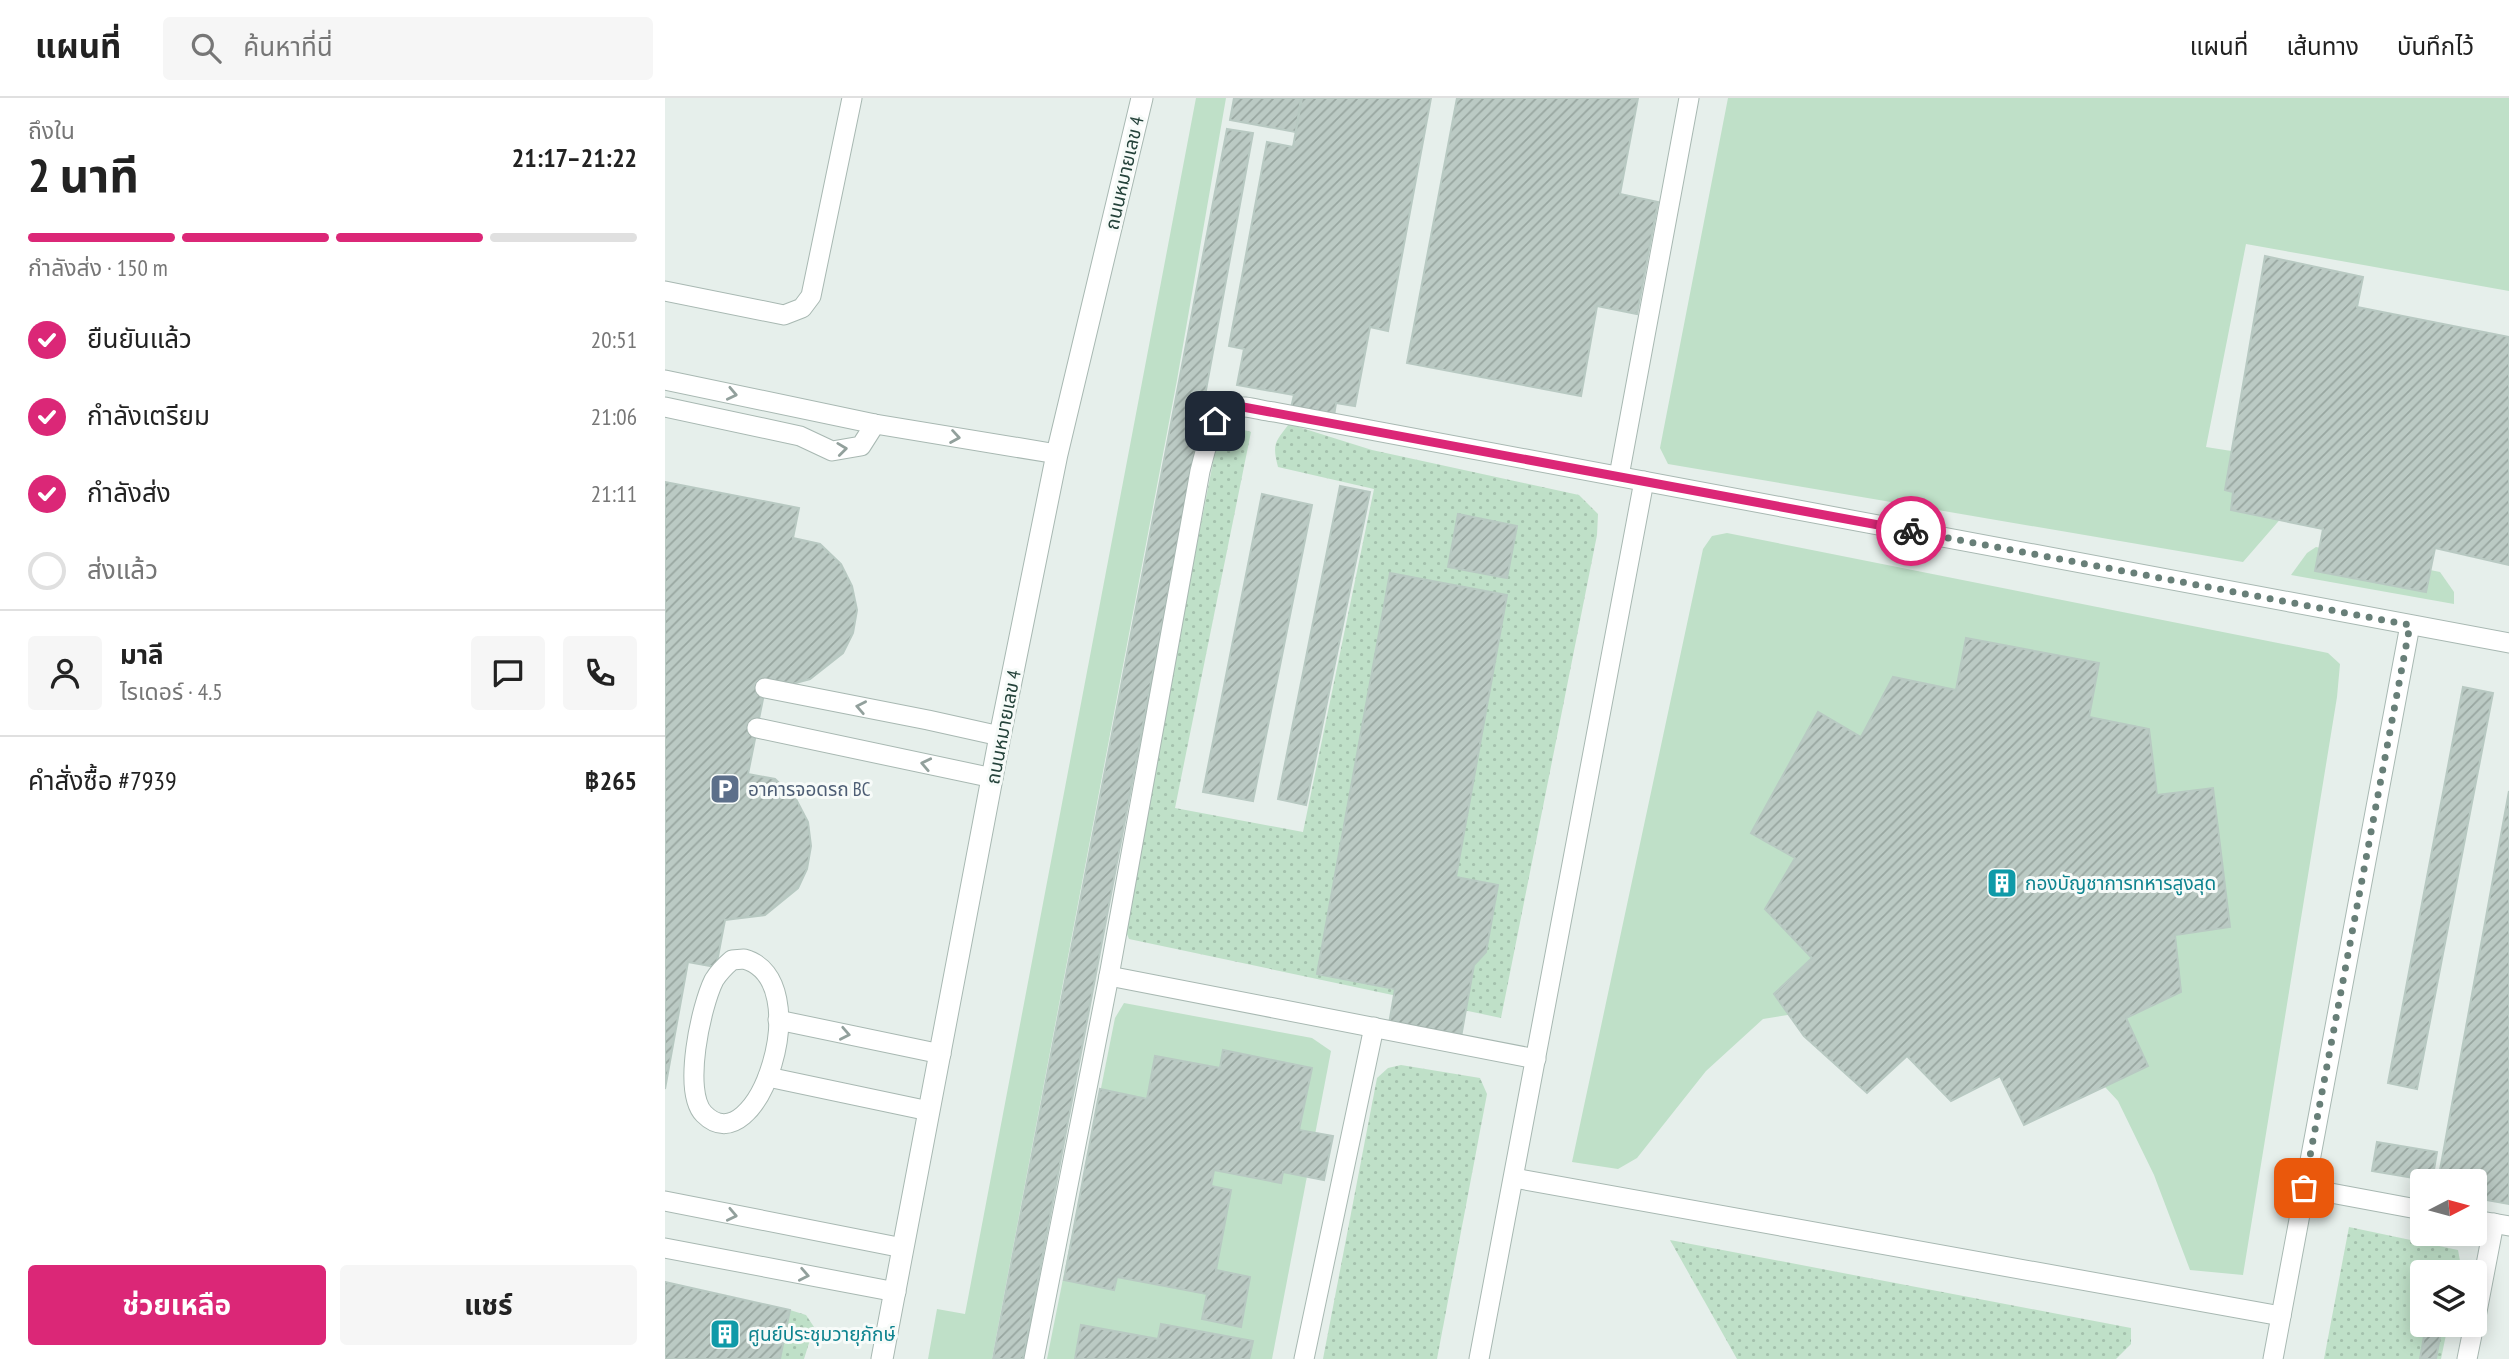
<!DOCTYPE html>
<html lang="th">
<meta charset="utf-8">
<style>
body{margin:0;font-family:"PT Sans Narrow","Noto Sans Thai",sans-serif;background:#f6f6f6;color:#222;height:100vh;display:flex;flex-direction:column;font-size:26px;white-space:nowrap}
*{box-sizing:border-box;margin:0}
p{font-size:23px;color:#767676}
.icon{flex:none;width:38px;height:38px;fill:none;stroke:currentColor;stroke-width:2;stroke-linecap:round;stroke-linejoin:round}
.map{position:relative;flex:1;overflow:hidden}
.drawer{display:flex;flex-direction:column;background:#fff;width:665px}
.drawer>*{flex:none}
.needle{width:46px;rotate:84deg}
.controls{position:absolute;left:1745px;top:1071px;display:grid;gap:14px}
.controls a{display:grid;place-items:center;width:77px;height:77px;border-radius:7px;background:#fff;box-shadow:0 4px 18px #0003;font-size:35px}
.pin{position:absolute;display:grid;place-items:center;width:60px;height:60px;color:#fff;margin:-30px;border-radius:14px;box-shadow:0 4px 10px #0006}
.courier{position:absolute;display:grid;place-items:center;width:70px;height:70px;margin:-35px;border:5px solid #db2777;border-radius:50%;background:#fff;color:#222;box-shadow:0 2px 9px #0007}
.headline em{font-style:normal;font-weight:700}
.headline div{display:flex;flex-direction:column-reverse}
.headline{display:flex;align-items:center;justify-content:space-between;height:119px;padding:0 28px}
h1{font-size:46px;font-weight:700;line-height:52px}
.bar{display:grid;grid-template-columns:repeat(4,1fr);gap:10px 7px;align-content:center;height:84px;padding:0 28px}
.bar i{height:9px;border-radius:5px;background:#e0e0e0}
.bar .selected{background:#db2777}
.bar p{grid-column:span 4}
.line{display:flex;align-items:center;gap:18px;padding:0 28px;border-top:2px solid #e0e0e0}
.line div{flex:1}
.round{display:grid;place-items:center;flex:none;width:74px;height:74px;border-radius:7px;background:#f6f6f6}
ol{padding:0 28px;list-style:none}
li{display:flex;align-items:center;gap:21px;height:77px}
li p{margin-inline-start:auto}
li .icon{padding:7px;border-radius:50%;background:#db2777;color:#fff;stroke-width:4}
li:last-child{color:#767676}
li i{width:38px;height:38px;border:4px solid #e0e0e0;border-radius:50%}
.primary-button{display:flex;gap:14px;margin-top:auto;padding:14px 28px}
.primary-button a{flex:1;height:80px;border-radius:7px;background:#db2777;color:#fff;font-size:28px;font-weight:700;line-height:80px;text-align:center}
.primary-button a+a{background:#f6f6f6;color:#222}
header{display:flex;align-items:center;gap:42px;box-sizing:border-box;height:98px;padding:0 35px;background:#fff;border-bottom:2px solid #e0e0e0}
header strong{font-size:33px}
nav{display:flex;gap:38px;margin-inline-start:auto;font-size:24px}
.search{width:490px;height:63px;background:#f6f6f6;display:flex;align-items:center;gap:18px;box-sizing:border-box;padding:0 24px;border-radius:7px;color:#767676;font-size:26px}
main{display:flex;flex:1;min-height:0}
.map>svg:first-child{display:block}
</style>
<header>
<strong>แผนที่</strong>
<div class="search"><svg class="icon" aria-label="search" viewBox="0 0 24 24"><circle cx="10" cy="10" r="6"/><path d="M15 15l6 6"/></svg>ค้นหาที่นี่</div>
<nav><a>แผนที่</a><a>เส้นทาง</a><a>บันทึกไว้</a></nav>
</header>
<main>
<section class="drawer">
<div class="headline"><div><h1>2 นาที</h1><p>ถึงใน</p></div><em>21:17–21:22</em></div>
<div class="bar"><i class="selected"></i><i class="selected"></i><i class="selected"></i><i></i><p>กำลังส่ง · 150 m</p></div>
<ol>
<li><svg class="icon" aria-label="check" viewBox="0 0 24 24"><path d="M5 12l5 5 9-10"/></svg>ยืนยันแล้ว<p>20:51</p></li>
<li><svg class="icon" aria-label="check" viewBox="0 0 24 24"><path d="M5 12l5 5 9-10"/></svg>กำลังเตรียม<p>21:06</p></li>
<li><svg class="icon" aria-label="check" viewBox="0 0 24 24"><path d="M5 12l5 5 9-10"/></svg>กำลังส่ง<p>21:11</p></li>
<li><i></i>ส่งแล้ว</li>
</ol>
<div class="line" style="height:126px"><a class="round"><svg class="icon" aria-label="person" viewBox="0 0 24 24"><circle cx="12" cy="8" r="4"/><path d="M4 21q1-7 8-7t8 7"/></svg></a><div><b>มาลี</b><p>ไรเดอร์ · 4.5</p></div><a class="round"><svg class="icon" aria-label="chat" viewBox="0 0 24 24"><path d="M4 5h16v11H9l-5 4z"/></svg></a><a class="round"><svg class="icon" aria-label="phone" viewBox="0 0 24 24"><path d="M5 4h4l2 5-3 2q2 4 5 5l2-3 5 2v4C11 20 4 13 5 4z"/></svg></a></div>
<div class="line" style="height:91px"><div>คำสั่งซื้อ #7939</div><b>฿265</b></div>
<div class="primary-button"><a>ช่วยเหลือ</a><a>แชร์</a></div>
</section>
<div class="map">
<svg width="1844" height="1261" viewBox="0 0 1844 1261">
<defs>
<pattern id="garden-dots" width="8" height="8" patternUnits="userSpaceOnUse" patternTransform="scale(1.75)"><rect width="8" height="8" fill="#bfe0c8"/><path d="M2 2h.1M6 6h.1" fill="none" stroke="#a4c1ad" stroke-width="1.8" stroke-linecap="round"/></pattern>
<pattern id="building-hatch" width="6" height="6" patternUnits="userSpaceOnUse" patternTransform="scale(1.75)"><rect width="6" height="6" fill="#bbcac4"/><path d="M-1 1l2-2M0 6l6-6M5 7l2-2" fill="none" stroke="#98a6a0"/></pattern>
</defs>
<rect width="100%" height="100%" fill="#e6efeb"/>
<!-- grass -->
<g fill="#bfe0c8">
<polygon points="531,0 561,0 512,282 327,1261 263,1261 272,1211 300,1216"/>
<polygon points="1063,0 1844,0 1844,193 1581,146 1541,349 1611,360 1632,402 1578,464 1003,366 995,350"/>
<polygon points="1062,435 1663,555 1675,566 1672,599 1578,1177 1525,1172 1489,1077 1453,1003 1403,949 1224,901 1098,921 1041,973 972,1060 953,1071 907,1064 1038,451 1047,438"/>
<polygon points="1651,449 1775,474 1789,494 1789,506 1626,477 1642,455"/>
<polygon points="459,905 647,940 666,953 607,1261 382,1261 450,920"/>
</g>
<!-- garden -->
<g fill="url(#garden-dots)">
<path d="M 624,326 L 707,352 L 914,397 L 933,416 L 932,437 L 836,920 L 464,841 L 458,826 L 550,354 L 558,332 L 572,330 L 586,334 L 510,710 L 638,734 L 709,391 L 613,369 C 607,346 610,344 624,326 Z"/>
<polygon points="736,967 815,980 822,996 772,1261 658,1261 712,980 723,970"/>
<polygon points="1684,1129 1793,1152 1795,1163 1792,1174 1757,1174 1757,1227 1783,1227 1776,1261 1659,1261"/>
<polygon points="1005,1142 1466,1230 1466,1246 1451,1261 1072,1261"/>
<polygon points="125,1212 141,1217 149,1229 139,1261 115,1261"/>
</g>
<!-- building -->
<g fill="url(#building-hatch)" stroke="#b8c9c2" stroke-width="2">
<polygon points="569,0 636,0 631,34 565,22"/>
<polygon points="637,0 766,0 723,233 705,229 690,308 671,305 669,318 626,310 629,297 572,287 579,251 564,248 602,44 628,49"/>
<polygon points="792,0 973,0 955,96 993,104 972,216 932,208 916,298 742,265"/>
<polygon points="562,31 588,35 528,363 358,1261 328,1261"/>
<polygon points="1600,158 1698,179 1692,209 1844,239 1844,467 1770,450 1761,494 1650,473 1658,431 1566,412 1568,394 1560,392"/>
<polygon points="0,384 134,410 128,440 155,446 176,466 187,488 192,512 188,535 178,555 145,581 127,586 102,581 83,676 110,681 131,701 143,724 146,748 142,771 133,790 100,817 60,822 51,869 23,864 0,991"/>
<polygon points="675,388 705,394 641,707 613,701"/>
<polygon points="597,396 647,407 588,703 538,694"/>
<polygon points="793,416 852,428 842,480 783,469"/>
<polygon points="725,475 842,497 791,779 833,787 821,854 809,867 796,939 724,926 730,891 652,876"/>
<polygon points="1301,540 1434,565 1424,619 1484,631 1492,697 1548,690 1565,829 1510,837 1516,894 1461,920 1483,968 1359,1027 1335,978 1286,1003 1242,958 1202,995 1139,938 1109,896 1147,860 1100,811 1130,760 1086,735 1153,614 1196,639 1228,579 1291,592"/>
<polygon points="1798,589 1828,595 1752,991 1723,985"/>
<polygon points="1844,693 1844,1106 1810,1100 1810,1083 1773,1083"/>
<polygon points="558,952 647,970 634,1032 668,1038 659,1082 618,1074 616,1085 549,1072 546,1088 566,1092 551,1172 585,1179 576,1229 537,1221 542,1196 452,1179 449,1192 399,1182 435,991 482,1001 490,958 555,970"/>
<polygon points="1712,1044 1772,1054 1767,1083 1707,1073"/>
<polygon points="0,1184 125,1212 115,1261 0,1261"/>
<polygon points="496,1226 588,1243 584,1261 410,1261 416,1227 493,1241"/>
<polygon points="1761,1227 1777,1227 1771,1261 1755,1261"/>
</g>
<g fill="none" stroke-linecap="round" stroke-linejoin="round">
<!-- lane casing -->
<g stroke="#a8b8b2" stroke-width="21">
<g id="lane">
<polyline points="0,193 119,217 137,210 146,198 187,0"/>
<polyline points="0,282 210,326 392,356"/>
<polyline points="0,309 135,338 167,353 196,348 210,326"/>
<polyline points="954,378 1024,0"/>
<polyline points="100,590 263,622 335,638"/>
<polyline points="92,630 328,680"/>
<path d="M 79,861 C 154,881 92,1070 39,1016 C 17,994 36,908 49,882 C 54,874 60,868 67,862 Z"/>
<polyline points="444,878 871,961"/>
<polyline points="113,922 276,956"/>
<polyline points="103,979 264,1013"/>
<polyline points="849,1080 1616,1218"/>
<polyline points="1639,1090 1757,1112"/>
<polyline points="0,1103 238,1150"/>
<polyline points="1810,1122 1844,1128"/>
<polyline points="0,1150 231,1194"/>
<polyline points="1810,1224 1829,1125"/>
<path d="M 369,1261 L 444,878 L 535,373 C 542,348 547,307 580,309 C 590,310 599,313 609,314 L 1844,545"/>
<polyline points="639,1261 709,929"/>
<polyline points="814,1261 979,383"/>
<polyline points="1608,1261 1745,527"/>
<polyline points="1802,1261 1809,1227"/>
</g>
</g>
<!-- street casing -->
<g stroke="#a8b8b2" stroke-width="23">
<polyline id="street" points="217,1261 335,638 392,356 477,0"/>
</g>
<!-- lane -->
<use href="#lane" stroke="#fff" stroke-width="19"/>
<!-- street -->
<use href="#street" stroke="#fff" stroke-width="21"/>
</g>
<!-- one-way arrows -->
<defs><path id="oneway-chevron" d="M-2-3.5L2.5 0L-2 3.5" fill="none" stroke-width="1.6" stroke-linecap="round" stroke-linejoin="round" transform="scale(1.75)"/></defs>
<g stroke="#92a09c">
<use href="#oneway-chevron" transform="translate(67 296) rotate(12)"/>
<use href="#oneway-chevron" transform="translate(290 339) rotate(9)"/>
<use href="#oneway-chevron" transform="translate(177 351) rotate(-7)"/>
<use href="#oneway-chevron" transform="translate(196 609) rotate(-169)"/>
<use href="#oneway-chevron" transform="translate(261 666) rotate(-168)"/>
<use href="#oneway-chevron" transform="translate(180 936) rotate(11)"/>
<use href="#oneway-chevron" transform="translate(67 1117) rotate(12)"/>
<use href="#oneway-chevron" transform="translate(139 1177) rotate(11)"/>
</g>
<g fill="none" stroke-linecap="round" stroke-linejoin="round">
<!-- done -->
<polyline stroke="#687f78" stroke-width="7" stroke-dasharray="0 12.6" points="1246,433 1745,527 1639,1090"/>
<!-- route -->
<polyline stroke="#db2777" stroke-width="9" points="550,323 562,313 578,309 1246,433"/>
</g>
<!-- icons -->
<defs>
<g id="parking-square" transform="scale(1.575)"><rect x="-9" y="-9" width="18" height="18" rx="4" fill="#5c6f8a" stroke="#f7fbf9"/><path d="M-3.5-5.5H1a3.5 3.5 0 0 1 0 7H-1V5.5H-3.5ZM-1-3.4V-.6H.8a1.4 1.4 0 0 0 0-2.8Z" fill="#fff"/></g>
<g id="building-square" transform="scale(1.575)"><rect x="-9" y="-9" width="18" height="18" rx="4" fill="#0f9aa8" stroke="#f7fbf9"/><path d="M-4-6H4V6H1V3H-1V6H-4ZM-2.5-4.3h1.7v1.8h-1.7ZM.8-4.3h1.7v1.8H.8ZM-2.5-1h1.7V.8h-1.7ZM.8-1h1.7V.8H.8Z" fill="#fff"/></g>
</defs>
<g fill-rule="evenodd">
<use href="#parking-square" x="60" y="691"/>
<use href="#building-square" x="1337" y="785"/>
<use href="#building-square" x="60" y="1236"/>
</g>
<g text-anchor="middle" stroke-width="6" stroke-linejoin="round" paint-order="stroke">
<!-- street labels -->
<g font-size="19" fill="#24423a" stroke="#f7fbf9">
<text transform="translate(459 75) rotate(-77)" y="7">ถนนหมายเลข 4</text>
<text transform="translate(338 629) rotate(-79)" y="7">ถนนหมายเลข 4</text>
</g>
<!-- service labels -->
<g font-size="19" fill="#4e5e75" stroke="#f7fbf9" text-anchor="start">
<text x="83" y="698">อาคารจอดรถ BC</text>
</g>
<!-- culture labels -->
<g font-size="19" fill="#0d838f" stroke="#f7fbf9" text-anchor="start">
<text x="1360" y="792">กองบัญชาการทหารสูงสุด</text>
<text x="83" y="1243">ศูนย์ประชุมวายุภักษ์</text>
</g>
</g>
</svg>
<div class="controls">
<a><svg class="needle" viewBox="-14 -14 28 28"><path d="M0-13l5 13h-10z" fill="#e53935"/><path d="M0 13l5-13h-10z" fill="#767676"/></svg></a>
<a><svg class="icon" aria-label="layers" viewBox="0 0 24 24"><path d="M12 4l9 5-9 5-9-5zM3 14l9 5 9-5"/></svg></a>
</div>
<div class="pin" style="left:1639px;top:1090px;background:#ea580c"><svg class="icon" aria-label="bag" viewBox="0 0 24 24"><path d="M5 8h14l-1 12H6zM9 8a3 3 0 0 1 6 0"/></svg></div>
<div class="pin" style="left:550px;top:323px;background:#1f2937"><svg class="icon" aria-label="home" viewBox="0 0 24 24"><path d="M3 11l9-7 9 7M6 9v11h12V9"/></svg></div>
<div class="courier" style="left:1246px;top:433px"><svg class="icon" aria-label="bike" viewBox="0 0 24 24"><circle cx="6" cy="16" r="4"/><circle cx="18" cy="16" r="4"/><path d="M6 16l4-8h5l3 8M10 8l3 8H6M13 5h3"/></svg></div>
</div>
</main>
